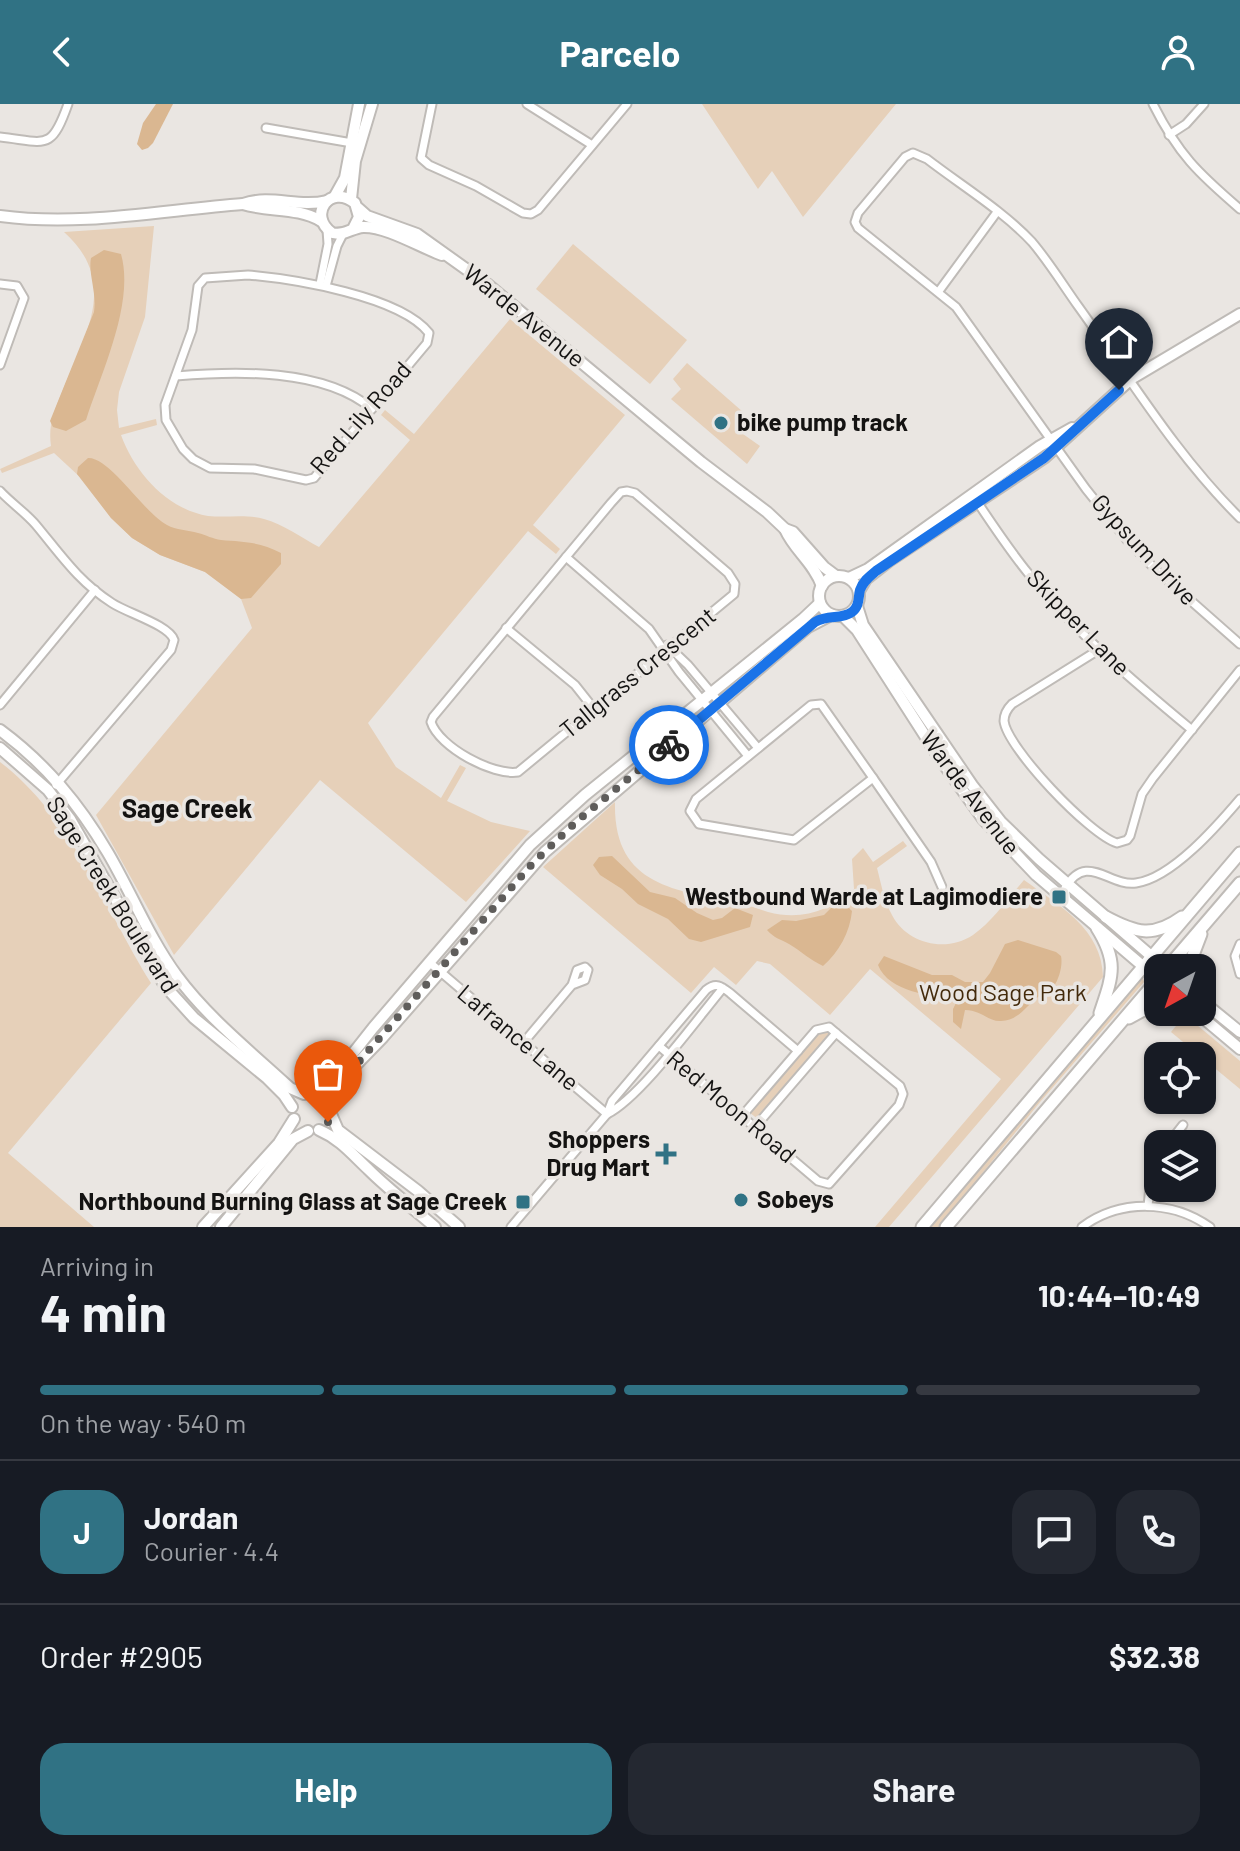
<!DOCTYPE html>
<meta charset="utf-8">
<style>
body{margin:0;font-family:Barlow,sans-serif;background:#242831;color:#f1f3f6;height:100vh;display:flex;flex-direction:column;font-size:30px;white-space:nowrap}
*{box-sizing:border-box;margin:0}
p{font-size:26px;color:#9ea1a6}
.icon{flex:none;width:44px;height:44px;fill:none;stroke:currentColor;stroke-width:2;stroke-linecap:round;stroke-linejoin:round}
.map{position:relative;height:1123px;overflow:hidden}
.side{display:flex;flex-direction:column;background:#171b24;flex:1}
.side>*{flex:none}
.needle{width:52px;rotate:220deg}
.fabs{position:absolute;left:1144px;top:850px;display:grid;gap:16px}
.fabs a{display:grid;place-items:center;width:72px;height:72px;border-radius:16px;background:#171b24;box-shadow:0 2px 6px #0004;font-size:40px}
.pin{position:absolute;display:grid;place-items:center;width:68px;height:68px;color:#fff;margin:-82px -34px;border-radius:50% 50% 50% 0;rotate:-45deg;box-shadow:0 0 8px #0007}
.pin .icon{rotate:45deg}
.courier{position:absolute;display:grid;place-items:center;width:80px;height:80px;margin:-40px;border:6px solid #1a73e8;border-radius:50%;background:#fff;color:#222;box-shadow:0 2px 10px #0007}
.head em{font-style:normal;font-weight:700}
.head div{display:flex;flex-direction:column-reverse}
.head{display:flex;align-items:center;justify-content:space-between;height:136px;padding:0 40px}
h1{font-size:52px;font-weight:700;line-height:60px}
.bar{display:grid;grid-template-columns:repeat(4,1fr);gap:12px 8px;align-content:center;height:96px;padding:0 40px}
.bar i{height:10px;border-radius:6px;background:#363941}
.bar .active{background:#307284}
.bar p{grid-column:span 4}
.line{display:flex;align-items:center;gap:20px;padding:0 40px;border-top:2px solid #363941}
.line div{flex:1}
.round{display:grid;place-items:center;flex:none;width:84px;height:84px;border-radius:24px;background:#242831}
.action{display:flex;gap:16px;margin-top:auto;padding:16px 40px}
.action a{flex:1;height:92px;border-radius:24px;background:#307284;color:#fff;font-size:32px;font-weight:700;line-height:92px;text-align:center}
.action a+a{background:#242831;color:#f1f3f6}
header{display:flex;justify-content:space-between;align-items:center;height:104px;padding:0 40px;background:#307284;color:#fff;font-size:36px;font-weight:700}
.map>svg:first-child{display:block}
</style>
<header><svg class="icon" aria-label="back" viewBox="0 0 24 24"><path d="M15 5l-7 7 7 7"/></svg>Parcelo<svg class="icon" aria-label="person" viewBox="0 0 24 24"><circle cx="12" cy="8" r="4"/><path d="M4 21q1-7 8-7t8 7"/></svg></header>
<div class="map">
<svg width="1240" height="1123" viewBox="0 0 1240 1123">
<rect width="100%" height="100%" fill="#eae6e2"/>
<!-- green -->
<g fill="#e6d0b9">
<polygon points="702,0 896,0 803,113 772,67 758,85"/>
<path d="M 154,122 L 145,213 L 119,288 L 117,306 L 119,324 L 156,315 L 157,321 L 121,331 C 135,369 167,405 208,412 C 227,414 246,410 264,415 C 283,420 302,434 319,443 L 410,336 L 381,311 L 385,306 L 414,330 L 510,215 L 625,311 L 533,421 L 560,445 L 556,450 L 528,427 L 368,619 L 396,663 L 441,694 L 460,661 L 466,664 L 447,697 L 491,718 L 530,727 L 466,798 L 320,676 L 174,851 L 96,711 L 252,524 L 241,495 L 205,468 L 160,451 L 132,434 L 111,414 L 81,374 L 54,349 L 2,369 L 0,365 L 51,342 C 48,322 54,307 62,288 C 85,231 120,178 64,128 Z"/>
<polygon points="573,140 687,236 650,280 536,185"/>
<polygon points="687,259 743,308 743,330 760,342 747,360 671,295 681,285 673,275"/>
<path d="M 0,658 C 73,714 103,802 151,879 L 8,1049 L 94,1123 L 0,1123 Z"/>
<path d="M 615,698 C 613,782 675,786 739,799 C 749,801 758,805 768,808 C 801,817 830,807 854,785 L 852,755 L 863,744 L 873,758 L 903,737 L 907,742 L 877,764 C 881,779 884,797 892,811 C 907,840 946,849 973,831 C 993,817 1008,794 1024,776 C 1060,802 1102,825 1103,873 L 889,1123 L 875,1123 L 1001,975 L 870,865 L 830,911 L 770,860 L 757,857 L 736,881 L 714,863 L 691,889 L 543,763 Z"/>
<polygon points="1143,875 1144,878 1040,998 939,1123 930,1123 1139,876"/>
<polygon points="1185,911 1240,957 1240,985 1171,928"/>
<polygon points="827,926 830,930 758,1015 750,1009 815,933"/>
</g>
<!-- water -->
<g fill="#dab791">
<polygon points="156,0 173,0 153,39 148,44 142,46 137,40 143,19"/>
<path d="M 104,146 L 121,150 C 135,199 101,269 86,316 L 66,327 L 53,323 L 50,317 L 94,208 C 97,188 88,170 91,154 Z"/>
<path d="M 88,354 C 110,353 143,408 167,421 C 176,426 188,426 198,429 C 206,431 213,435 221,436 C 245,438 261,438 281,449 L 281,460 L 251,494 L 241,495 L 205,468 L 160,451 L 132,434 L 111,414 L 77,370 L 78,363 Z"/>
<polygon points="612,752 650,788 675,794 697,809 713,816 722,814 735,804 753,811 750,823 701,838 689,835 668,815 638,800 622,785 600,771 593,761 599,753"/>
<path d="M 836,799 L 846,801 L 852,807 C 850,828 839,848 823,862 C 810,856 801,847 789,840 C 780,835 774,834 767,826 L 782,816 L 796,817 L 824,811 Z"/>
<path d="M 1018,836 L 1056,848 L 1061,852 C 1063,861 1059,875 1054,882 C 1050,888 1043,888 1038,893 C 1025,903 1019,916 1001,917 C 989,918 981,906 965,906 L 961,925 L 953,918 L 953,905 L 956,899 C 932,890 889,889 878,861 L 884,852 L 932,871 L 952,871 L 965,878 L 983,878 L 990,869 L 1005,840 Z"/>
</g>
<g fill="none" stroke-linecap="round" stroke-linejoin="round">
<!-- street casing -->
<g stroke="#bfbbb7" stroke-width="11">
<g id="street">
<polyline points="432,0 421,54 429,61 476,82 523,109 531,110 538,106 627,0"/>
<polyline points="527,0 592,41"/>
<path d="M 1153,0 C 1178,50 1198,69 1240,105"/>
<polyline points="266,24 352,39"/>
<polyline points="1169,31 1186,20 1204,0"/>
<path d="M 0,33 C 46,38 51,48 68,0"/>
<path d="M 248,171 C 294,175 400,192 429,229 L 427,239 L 314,374 L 306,376 L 254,365 L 210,364 L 193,355 L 183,345 L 166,316 L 165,301 L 192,226 L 198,182 L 205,174 Z"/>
<polyline points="0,180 17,182 24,194 0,261"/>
<polyline points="320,180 328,140 327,126"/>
<polyline points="326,182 337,142 343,130"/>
<polyline points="939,187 997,108"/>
<path d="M 176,272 C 235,267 324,264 372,305"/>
<path d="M 0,387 C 11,399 25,408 36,421 C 61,451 78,477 112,499 C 127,509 169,521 174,536 L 171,546 L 56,681"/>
<path d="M 627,387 L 635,389 L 728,469 L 735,480 L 734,490 L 518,668 C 493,672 439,643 431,618 L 433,613 L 611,399 L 621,388 Z"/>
<path d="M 978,399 C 994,423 1010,447 1028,469 C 1075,528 1134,578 1192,626"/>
<path d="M 1240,414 C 1176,351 1130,274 1078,202 C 1063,181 1049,158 1032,138 C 1002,106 962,82 927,55 L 913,49 L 905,53 L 858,109 L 855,118 L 858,124 L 956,203 L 1086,385 L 1127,436 L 1156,466 L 1240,540"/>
<polyline points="566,453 649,525 679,568 748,652"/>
<polyline points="506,524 575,581 594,605"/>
<polyline points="667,541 688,561 758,644"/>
<path d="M 1100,545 L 1012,600 C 1007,605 1004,610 1004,617 C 1007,644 1090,731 1117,739 L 1127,736 L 1130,732 L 1142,690 L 1153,674 L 1240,566"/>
<polygon points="821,600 873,674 794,736 699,720 690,707 696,695 811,601"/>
<polyline points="0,601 95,486"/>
<polyline points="873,674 931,758 942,783"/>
<path d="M 1067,797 L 1065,784 C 1087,747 1109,783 1136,779 C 1172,774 1217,722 1240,695"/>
<polyline points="1240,840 1235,852 1240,870"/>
<polyline points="429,858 607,1010 511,1123"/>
<path d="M 723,884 C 697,915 640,994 607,1010 L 612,997 L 706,886 C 716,878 721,882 730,889 L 798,947"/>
<polyline points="524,938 572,881 577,866 585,863 588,866 585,876 572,881"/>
<polyline points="659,942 818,1077 829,1080 899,1001 903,990 900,982 836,929"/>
<polyline points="742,1012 816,926 829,923 836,929 755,1023"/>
<polyline points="1168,1040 1183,1021"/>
<polyline points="1148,1102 1151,1073 1158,1057"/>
<path d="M 1082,1123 C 1120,1095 1172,1096 1210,1123"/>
</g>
</g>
<!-- secondary casing -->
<g stroke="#bfbbb7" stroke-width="14">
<g id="secondary">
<polyline points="335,92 345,74 359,0"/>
<polyline points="351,95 355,57 372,0"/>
<path d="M 243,100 C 268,108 298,103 321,117"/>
<polyline points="358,104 367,112 417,130 487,180 701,358 767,408 785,425 793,428 824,463 836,472"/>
<path d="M 0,112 C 81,123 163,106 243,100 C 271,90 298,104 327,97"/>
<path d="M 353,125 L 359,113 L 355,99 C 330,79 307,111 332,129 C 345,132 351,124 363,123 C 386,122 420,143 442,151"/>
<path d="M 785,425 C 794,446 814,459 822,482"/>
<circle cx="839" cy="492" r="20"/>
<polyline points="849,474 868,465 1040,342 1072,324"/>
<polyline points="859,487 866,475 889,457 1044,354 1131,275 1240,210"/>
<polyline points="857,502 863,521 972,681 1001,718 1039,755 1165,864"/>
<polyline points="843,512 857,526 938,652 983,715 1036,771 1158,875"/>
<path d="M 0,626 C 46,660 79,700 108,749 C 132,790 149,834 177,872 C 208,914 251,948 290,984 L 304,990"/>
<polyline points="0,644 48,686 70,715 165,882 194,914 267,974 284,991 292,1003"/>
<polyline points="1202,897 1240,928"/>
<polyline points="1196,908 1240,945"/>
<polyline points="315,989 328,981 373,924 530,741 585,691 803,515 820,499"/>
<polyline points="330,1002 334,986 350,967 383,933 545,748 808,523 831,511"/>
<polyline points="331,1010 338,1026 418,1087 459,1123"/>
<path d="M 319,1026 C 340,1035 352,1050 368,1065 C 389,1086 413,1104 435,1123"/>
<polyline points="203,1123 279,1039 294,1015"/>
<polyline points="221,1123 293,1035 308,1027"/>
</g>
</g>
<!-- primary casing -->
<g stroke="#bfbbb7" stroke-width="15">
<g id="primary">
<path d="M 1106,813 C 1136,829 1153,834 1182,813"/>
<path d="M 1097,824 C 1119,859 1112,873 1100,909"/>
<polyline points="1167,864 1240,779"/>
<polyline points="1191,864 1193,851 1201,830"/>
<polyline points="1129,914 1158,898"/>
<polyline points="922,1123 1240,749"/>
<polyline points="946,1123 1158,875"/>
</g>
</g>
<!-- street -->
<use href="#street" stroke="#fff" stroke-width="7"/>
<!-- secondary -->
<use href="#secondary" stroke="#fff" stroke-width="10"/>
<!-- primary -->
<use href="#primary" stroke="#fff" stroke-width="11"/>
</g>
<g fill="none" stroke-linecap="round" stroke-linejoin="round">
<!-- done -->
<polyline stroke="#5f5d5b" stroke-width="8" stroke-dasharray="0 14.4" points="328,1018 330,995 334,986 533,759 576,718 669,641"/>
<!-- route -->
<path stroke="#1a73e8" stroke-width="10" d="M 669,641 L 815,518 C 829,510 841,516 852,508 C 860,502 858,493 860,486 C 863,477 870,472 876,467 L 1044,354 L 1119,286"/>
</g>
<!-- markers -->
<g fill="#307284" stroke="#eae6e2" stroke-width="3">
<circle cx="721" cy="319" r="8"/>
<rect x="1051" y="785" width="16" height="16" rx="4"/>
<path d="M662 1038h8v8h8v8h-8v8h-8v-8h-8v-8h8z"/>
<circle cx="741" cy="1096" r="8"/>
<rect x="515" y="1090" width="16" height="16" rx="4"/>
</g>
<g text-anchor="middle" stroke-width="7" stroke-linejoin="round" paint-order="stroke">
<!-- street labels -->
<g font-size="24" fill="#141312" stroke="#eae6e2">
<text transform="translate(524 212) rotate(39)" y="8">Warde Avenue</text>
<text transform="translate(361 314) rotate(-49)" y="8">Red Lily Road</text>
<text transform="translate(1144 446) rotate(47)" y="8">Gypsum Drive</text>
<text transform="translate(1078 519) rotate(46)" y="8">Skipper Lane</text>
<text transform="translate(638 569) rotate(-39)" y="8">Tallgrass Crescent</text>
<text transform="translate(970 689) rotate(53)" y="8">Warde Avenue</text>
<text transform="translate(112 791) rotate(58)" y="8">Sage Creek Boulevard</text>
<text transform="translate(518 934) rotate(40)" y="8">Lafrance Lane</text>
<text transform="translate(731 1003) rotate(40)" y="8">Red Moon Road</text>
</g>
<!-- poi labels -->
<g font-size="24" font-weight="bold" fill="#141312" stroke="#eae6e2" text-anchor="end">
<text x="737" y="327" text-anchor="start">bike pump track</text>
<text x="1043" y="801">Westbound Warde at Lagimodiere</text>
<text x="650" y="1044">Shoppers<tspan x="650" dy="28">Drug Mart</tspan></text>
<text x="757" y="1104" text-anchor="start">Sobeys</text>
<text x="507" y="1106">Northbound Burning Glass at Sage Creek</text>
</g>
<!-- park labels -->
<g font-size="24" fill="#432a0b" stroke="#eae6e2">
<text x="1003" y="897">Wood Sage Park</text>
</g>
<!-- neighbourhood labels -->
<g font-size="26" font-weight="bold" fill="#141312" stroke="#eae6e2">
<text x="187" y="714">Sage Creek</text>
</g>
</g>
</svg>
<div class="fabs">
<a><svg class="needle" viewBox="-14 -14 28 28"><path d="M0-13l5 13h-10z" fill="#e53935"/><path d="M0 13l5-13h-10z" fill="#9ea1a6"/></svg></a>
<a><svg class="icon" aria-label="locate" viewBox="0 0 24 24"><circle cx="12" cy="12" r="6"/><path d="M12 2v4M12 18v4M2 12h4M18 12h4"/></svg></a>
<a><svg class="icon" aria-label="layers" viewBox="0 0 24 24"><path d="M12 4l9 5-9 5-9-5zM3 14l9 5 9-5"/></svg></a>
</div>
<div class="pin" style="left:328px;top:1018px;background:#ea580c"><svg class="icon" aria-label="bag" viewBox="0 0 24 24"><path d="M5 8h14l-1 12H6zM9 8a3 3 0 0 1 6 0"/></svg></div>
<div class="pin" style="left:1119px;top:286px;background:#1f2937"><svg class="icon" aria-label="home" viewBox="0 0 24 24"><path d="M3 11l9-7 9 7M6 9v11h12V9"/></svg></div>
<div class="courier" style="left:669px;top:641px"><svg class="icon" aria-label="bike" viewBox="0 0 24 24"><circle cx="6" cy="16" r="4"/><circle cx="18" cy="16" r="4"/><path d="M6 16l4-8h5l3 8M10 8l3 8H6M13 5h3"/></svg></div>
</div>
<section class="side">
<div class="head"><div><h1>4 min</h1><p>Arriving in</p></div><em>10:44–10:49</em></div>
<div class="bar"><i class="active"></i><i class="active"></i><i class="active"></i><i></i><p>On the way · 540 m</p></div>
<div class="line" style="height:144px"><b class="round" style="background:#307284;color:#fff">J</b><div><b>Jordan</b><p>Courier · 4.4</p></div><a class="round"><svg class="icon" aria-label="chat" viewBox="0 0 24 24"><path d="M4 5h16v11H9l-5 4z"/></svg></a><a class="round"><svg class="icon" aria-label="phone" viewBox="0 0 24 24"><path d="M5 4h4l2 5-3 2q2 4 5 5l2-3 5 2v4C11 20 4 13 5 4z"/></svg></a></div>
<div class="line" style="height:104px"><div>Order #2905</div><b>$32.38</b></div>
<div class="action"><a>Help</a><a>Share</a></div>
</section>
